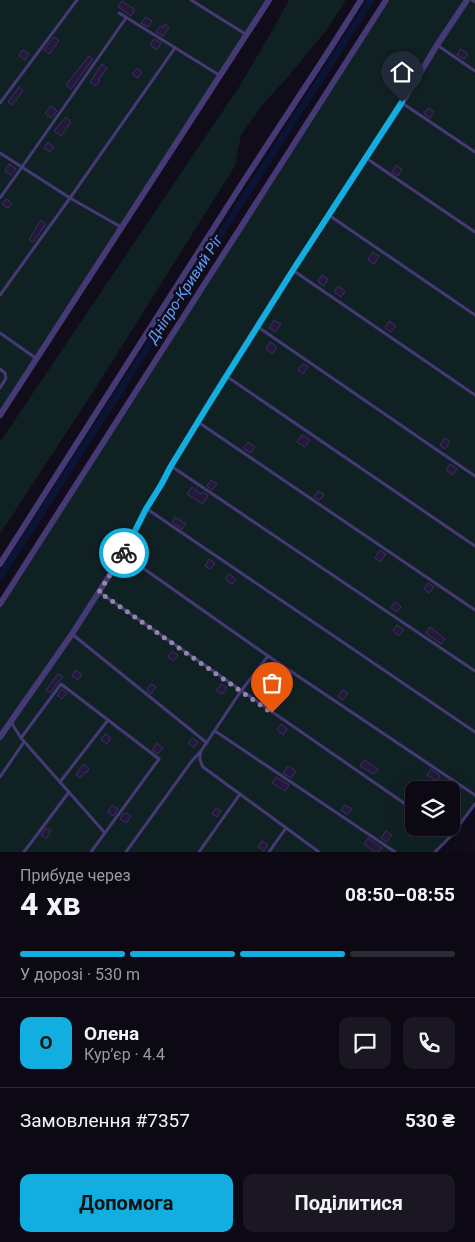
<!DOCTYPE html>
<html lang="uk">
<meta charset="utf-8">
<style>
body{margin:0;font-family:Roboto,sans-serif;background:#1a1722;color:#f1f3f6;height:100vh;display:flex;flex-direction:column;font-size:19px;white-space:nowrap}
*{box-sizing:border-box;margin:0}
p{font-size:16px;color:#9a9aa0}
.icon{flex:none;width:28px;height:28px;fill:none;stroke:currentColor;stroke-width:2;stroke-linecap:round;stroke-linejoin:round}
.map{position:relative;height:852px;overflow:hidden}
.drawer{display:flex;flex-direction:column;background:#0c0914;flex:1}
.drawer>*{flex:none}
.tools{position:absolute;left:405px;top:781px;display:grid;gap:10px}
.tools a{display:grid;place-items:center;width:55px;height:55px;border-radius:10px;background:#0c0914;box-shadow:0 5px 20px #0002,0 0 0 1px #2c2a34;font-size:25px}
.pin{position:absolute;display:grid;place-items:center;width:42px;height:42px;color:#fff;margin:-51px -21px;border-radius:50% 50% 50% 0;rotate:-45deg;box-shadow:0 0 5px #0007}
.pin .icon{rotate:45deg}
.courier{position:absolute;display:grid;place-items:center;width:50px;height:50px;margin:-25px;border:4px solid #11aedf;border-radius:50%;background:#fff;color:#222;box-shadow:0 1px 6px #0007}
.overview em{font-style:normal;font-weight:700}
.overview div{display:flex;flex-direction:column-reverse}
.overview{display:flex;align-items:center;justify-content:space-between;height:85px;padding:0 20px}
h1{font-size:32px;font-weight:700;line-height:38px}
.bar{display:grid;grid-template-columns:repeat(4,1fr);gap:8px 5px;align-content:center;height:60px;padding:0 20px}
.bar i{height:6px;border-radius:4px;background:#2c2a34}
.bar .selected{background:#11aedf}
.bar p{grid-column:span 4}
.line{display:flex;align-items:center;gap:12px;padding:0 20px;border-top:1px solid #2c2a34}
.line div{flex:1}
.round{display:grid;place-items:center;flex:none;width:52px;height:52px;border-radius:10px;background:#1a1722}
.button{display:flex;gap:10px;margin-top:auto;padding:10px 20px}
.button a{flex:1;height:58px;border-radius:10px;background:#11aedf;color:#111;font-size:20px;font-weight:700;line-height:58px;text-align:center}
.button a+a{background:#1a1722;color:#f1f3f6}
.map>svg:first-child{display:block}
</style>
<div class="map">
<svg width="475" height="852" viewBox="0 0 475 852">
<rect width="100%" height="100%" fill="#100c1a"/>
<!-- green -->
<g fill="#102124" fill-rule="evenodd">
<polygon points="0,0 269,0 0,415"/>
<polygon points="289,0 346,0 325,32 286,79 264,103 241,135 235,166 93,392 0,534 0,442 239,87 272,31"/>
<path d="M 386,0 L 475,0 L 475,804 L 451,836 L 435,852 L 0,852 L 0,604 ZM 414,790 L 451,790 L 451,828 L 414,828 Z"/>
</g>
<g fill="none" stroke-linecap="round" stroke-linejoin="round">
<!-- canal -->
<polyline stroke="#0b1434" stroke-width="7" points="0,577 371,0"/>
</g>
<!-- building -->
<g fill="#24193a" stroke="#402d64">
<polygon points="122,1 135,10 131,16 118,7"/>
<polygon points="146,17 152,21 148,27 141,23"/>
<polygon points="165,24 169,27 163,36 156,32 160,26 163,28"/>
<polygon points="54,37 59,41 49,54 44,50"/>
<polygon points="154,39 161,43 157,50 150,45"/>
<polygon points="461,49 468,54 464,59 457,55"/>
<polygon points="23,50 29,54 25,60 19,55"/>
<polygon points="89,56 93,59 71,89 66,85"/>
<polygon points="102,64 107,68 98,80 100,81 96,86 90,82"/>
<polygon points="137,68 142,72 138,78 132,74"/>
<polygon points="19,87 23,91 12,105 8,102"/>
<polygon points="51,106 57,111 51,118 45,113"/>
<polygon points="428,108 434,112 430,118 424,114"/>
<polygon points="66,117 71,122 61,136 54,131"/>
<polygon points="48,142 54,147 50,152 44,148"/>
<polygon points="9,164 16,169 11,175 5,171"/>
<polygon points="396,165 402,169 398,176 392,172"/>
<polygon points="6,199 12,203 8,208 2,204"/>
<polygon points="41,220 46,224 33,242 29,239 37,227 36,227"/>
<polygon points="373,252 379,256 374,264 368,260"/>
<polygon points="322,275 328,279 324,286 318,282"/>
<polygon points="338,286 345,291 341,297 334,292"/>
<polygon points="274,320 281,324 275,332 269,328"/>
<polygon points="389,321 396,326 391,332 385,328"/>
<polygon points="270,342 277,347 272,354 266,349"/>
<polygon points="303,364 308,367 303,374 298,370"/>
<polygon points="302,435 310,440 305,447 297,442"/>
<polygon points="445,438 450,442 445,449 440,445"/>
<polygon points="248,442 255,447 250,453 243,448"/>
<polygon points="450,464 457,469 453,475 446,470"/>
<polygon points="211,480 217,484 212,490 207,486"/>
<polygon points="192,487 201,494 203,492 208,495 203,504 187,494"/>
<polygon points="318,491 324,494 320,500 314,497"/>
<polygon points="175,517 186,524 182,529 172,522"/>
<polygon points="380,550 386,554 380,562 375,558"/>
<polygon points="209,559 215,563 210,569 205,566"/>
<polygon points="229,574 236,579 232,584 225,579"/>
<polygon points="428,583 434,587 429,593 424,589"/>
<polygon points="395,602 401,607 397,612 391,608"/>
<polygon points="397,625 404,630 399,636 393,631"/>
<polygon points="430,627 445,639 441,644 426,633"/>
<polygon points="172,651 178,655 173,661 168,657"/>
<polygon points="76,670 82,675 78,680 72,676"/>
<polygon points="58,674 63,677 58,682 50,693 46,690"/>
<polygon points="151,684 156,687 151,694 147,690"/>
<polygon points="221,684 227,688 222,694 216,690"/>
<polygon points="62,689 67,693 62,699 57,695"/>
<polygon points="343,690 348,693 343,700 338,696"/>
<polygon points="268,695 274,699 270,705 264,701"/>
<polygon points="281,724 287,729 283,735 277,730"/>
<polygon points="105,734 111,738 107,744 101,740"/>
<polygon points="192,738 198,742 194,748 188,743"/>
<polygon points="157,743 163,748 158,754 152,750"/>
<polygon points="364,760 378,769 374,774 360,766"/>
<polygon points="83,764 89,769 86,773 85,772 80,778 76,775"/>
<polygon points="288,766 296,771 291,778 283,773"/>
<polygon points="431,769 440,776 437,781 427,775"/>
<polygon points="276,777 289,785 285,791 272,783"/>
<polygon points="112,805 118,809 113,816 108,812"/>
<polygon points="345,805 352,809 347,815 341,810"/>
<polygon points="216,808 221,811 217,817 212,814"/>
<polygon points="124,813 125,814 127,813 131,816 126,823 120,819"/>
<polygon points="46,828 51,831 46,839 41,835"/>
<polygon points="386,831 392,835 386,842 381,838"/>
<polygon points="368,838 382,848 379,852 375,852 364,844"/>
<polygon points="262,841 268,845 264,851 258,847"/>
</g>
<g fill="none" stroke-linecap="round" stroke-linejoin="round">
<!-- service -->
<g stroke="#453a76" stroke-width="3">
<polyline points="191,0 247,35"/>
<polyline points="472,0 475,2"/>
<polyline points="119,13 219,75"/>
<polyline points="437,45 475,71"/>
<polyline points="0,103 77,0"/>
<polyline points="402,103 475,152"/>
<polyline points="0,153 70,198 121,227"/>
<polyline points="366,158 475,232"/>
<polyline points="0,198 22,167 126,18"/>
<polyline points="330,216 475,315"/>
<polyline points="294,271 475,395"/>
<polyline points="0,295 70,198 175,48"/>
<polyline points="258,327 475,476"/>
<polyline points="0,333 37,359"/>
<polyline points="0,369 5,373 6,378 0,388"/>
<polyline points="226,376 475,546"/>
<polyline points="198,422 475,610"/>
<polyline points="171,466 475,671"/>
<polyline points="147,509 475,732"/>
<polyline points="123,554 268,656 475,795"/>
<polyline points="99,592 414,810"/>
<polyline points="72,634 207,743"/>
<path d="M 268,656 L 241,691 L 201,751 C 199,758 200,761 203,767 L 319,852"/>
<polyline points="11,722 21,738 105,833"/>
<polyline points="215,731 395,852"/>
<polyline points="21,738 61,684 159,759 91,852"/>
<polyline points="0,777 24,742"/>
<polyline points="60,782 108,720"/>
<polyline points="439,828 451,836"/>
<polyline points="24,852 69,792"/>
<polyline points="126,852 191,762 200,752"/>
<polyline points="199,852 240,794"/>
<polyline points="269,852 286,828"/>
<polyline points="435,852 451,836 475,804"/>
</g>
<!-- minor -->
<g stroke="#453a76" stroke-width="6">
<polyline points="0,415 269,0"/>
<polyline points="0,564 243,182 328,52 361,0"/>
<polyline points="0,604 386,0"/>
<polyline points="0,737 72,634 123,554 146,509 161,485 171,466 226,376 293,270 402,103 437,45 467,0"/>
</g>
</g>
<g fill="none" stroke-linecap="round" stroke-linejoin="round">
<!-- done -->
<polyline stroke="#9187ac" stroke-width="5" stroke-dasharray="0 9" points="124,553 99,592 272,713"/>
<!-- route -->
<polyline stroke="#11aedf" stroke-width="6" points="124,553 146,509 161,485 171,466 207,407 293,270 402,102"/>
</g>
<g text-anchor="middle" stroke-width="5" stroke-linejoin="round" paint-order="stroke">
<!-- water labels -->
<g font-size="15" font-style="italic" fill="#5f9af3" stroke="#100c1a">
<text transform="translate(185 289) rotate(-57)" y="5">Дніпро-Кривий Ріг</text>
</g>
</g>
</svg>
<div class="tools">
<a><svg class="icon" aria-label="layers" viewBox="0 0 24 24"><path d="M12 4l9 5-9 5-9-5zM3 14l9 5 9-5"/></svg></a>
</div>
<div class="pin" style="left:272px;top:713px;background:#ea580c"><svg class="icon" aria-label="bag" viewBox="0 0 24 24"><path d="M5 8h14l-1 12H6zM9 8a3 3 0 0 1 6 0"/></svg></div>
<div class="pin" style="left:402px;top:102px;background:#1f2937"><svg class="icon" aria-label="home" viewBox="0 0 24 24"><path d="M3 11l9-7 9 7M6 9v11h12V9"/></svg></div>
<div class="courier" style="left:124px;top:553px"><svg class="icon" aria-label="bike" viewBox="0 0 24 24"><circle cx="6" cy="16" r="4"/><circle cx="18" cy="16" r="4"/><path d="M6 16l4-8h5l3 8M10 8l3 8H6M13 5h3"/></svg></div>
</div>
<section class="drawer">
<div class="overview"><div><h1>4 хв</h1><p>Прибуде через</p></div><em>08:50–08:55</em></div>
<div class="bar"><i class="selected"></i><i class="selected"></i><i class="selected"></i><i></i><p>У дорозі · 530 m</p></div>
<div class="line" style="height:90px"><b class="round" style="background:#11aedf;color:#111">О</b><div><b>Олена</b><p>Кур’єр · 4.4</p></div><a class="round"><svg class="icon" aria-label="chat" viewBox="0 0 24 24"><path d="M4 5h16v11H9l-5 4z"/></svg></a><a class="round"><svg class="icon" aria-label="phone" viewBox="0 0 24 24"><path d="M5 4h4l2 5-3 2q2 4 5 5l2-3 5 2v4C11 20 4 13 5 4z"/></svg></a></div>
<div class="line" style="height:65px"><div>Замовлення #7357</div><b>530 ₴</b></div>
<div class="button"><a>Допомога</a><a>Поділитися</a></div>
</section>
